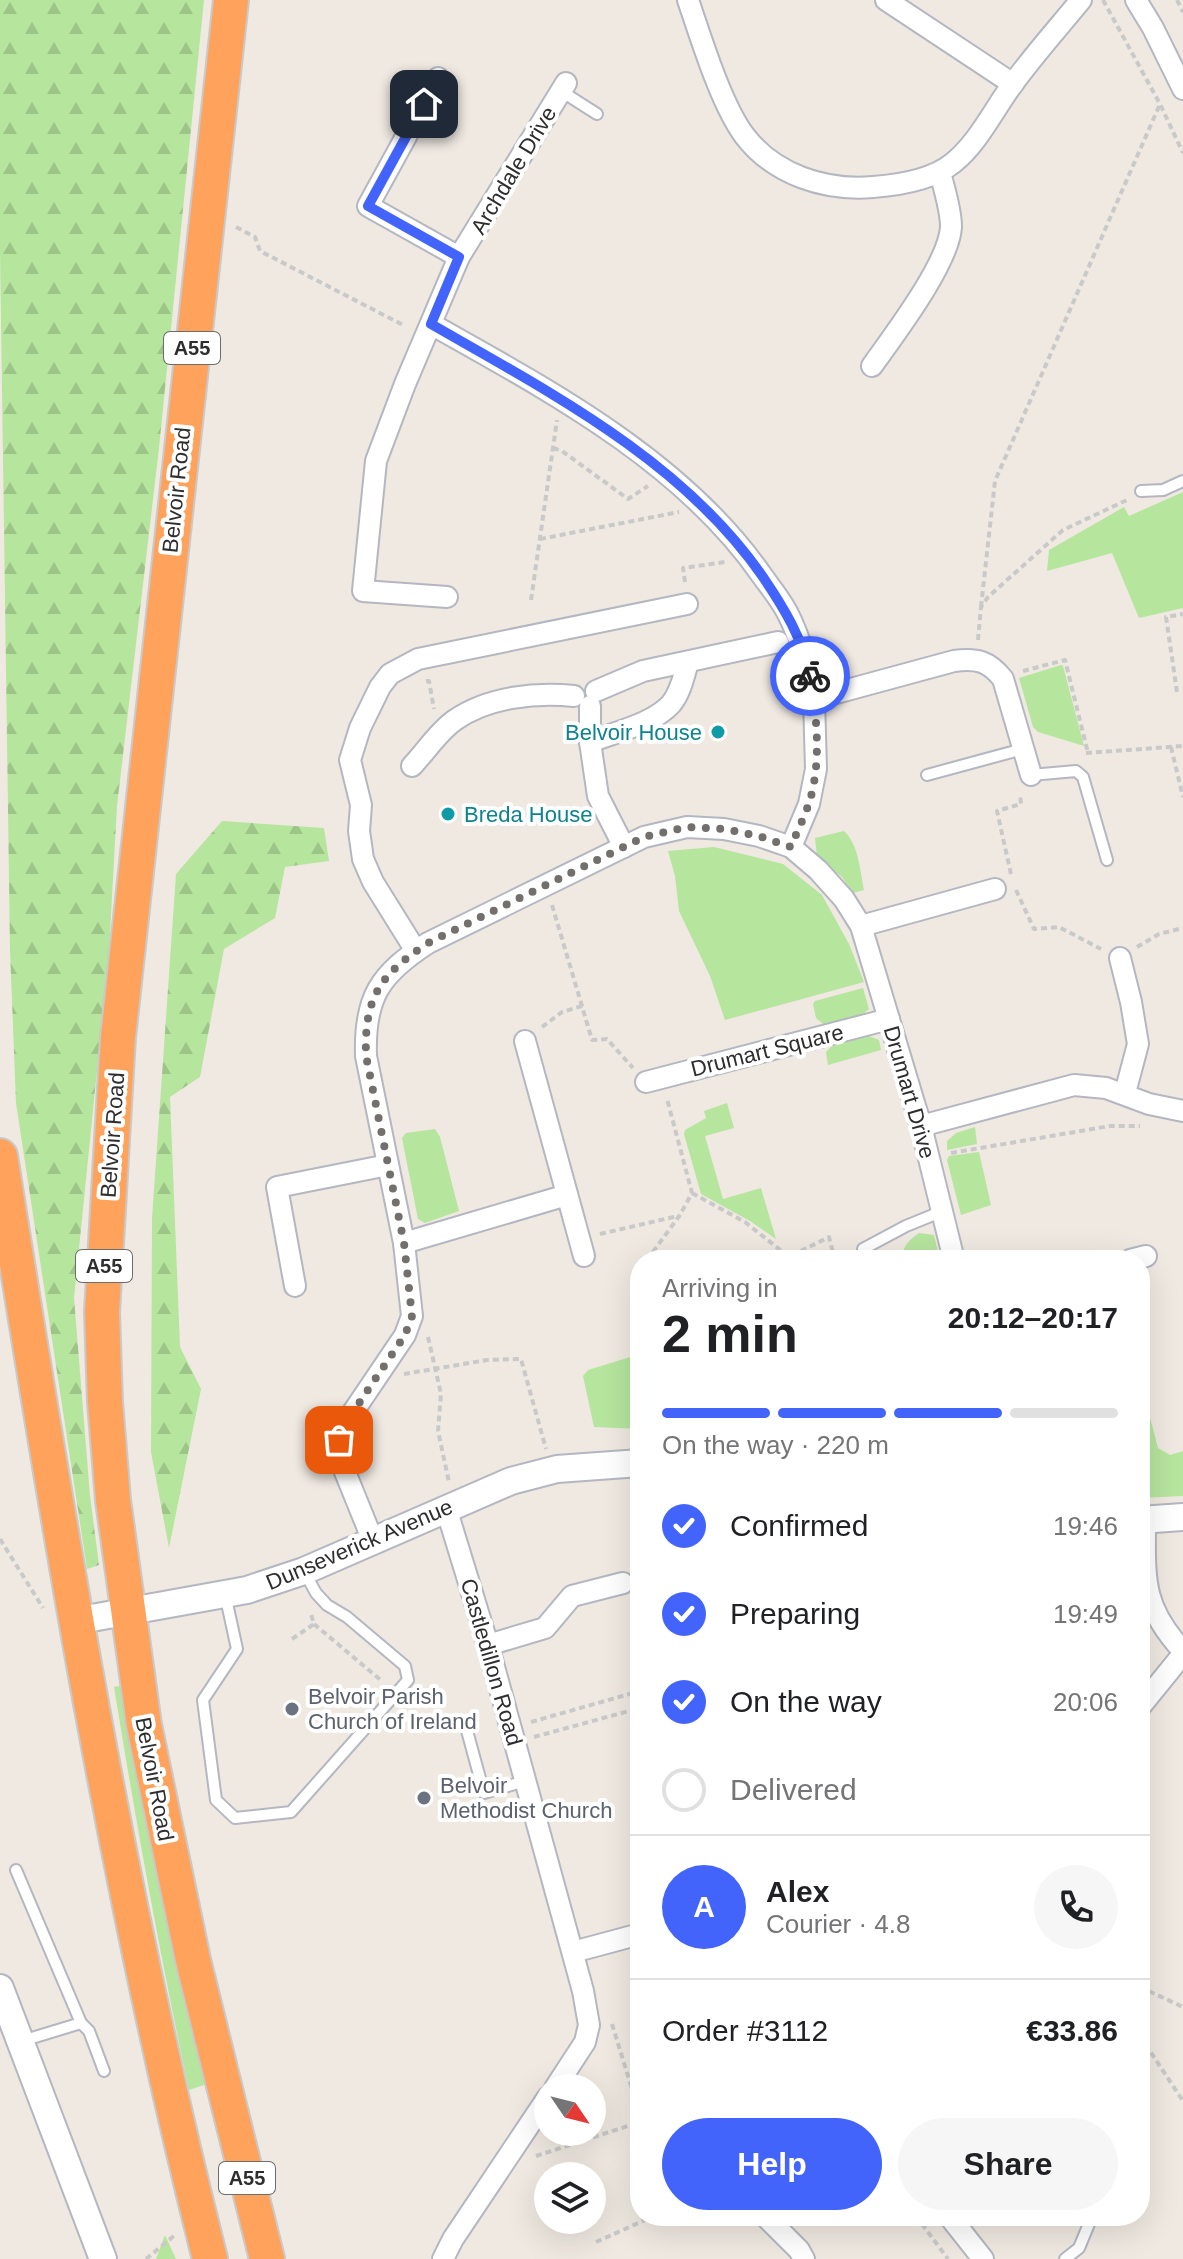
<!DOCTYPE html>
<meta charset="utf-8">
<style>
body{margin:0;font-family:Helvetica,sans-serif;background:#f6f6f6;color:#202124;height:100vh;display:flex;flex-direction:column;font-size:30px;white-space:nowrap}
*{box-sizing:border-box;margin:0}
p{font-size:26px;color:#757577}
.icon{flex:none;width:44px;height:44px;fill:none;stroke:currentColor;stroke-width:2;stroke-linecap:round;stroke-linejoin:round}
.map{position:relative;flex:1;overflow:hidden}
.details{position:absolute;left:630px;top:1250px;width:520px;height:976px;display:flex;flex-direction:column;background:#fff;border-radius:32px;box-shadow:0 8px 32px #0002}
.details>*{flex:none}
.needle{width:52px;rotate:125deg}
.controls{position:absolute;left:534px;top:2074px;display:grid;gap:16px}
.controls a{display:grid;place-items:center;width:72px;height:72px;border-radius:50%;background:#fff;box-shadow:0 8px 32px #0002;font-size:40px}
.pin{position:absolute;display:grid;place-items:center;width:68px;height:68px;color:#fff;margin:-34px;border-radius:16px;box-shadow:0 4px 12px #0006}
.courier{position:absolute;display:grid;place-items:center;width:80px;height:80px;margin:-40px;border:6px solid #4264fb;border-radius:50%;background:#fff;color:#222;box-shadow:0 2px 10px #0007}
.summary em{font-style:normal;font-weight:600}
.summary div{display:flex;flex-direction:column-reverse}
.summary{display:flex;align-items:center;justify-content:space-between;height:136px;padding:0 32px}
h1{font-size:52px;font-weight:600;line-height:60px}
.bar{display:grid;grid-template-columns:repeat(4,1fr);gap:12px 8px;align-content:center;height:96px;padding:0 32px}
.bar i{height:10px;border-radius:6px;background:#e0e0e0}
.bar .selected{background:#4264fb}
.bar p{grid-column:span 4}
.line{display:flex;align-items:center;gap:20px;padding:0 32px;border-top:2px solid #e0e0e0}
.line div{flex:1}
.round{display:grid;place-items:center;flex:none;width:84px;height:84px;border-radius:42px;background:#f6f6f6}
ol{padding:0 32px;list-style:none}
li{display:flex;align-items:center;gap:24px;height:88px}
li p{margin-inline-start:auto}
li .icon{padding:8px;border-radius:50%;background:#4264fb;color:#fff;stroke-width:4}
li:last-child{color:#757577}
li i{width:44px;height:44px;border:4px solid #e0e0e0;border-radius:50%}
.button{display:flex;gap:16px;margin-top:auto;padding:16px 32px}
.button a{flex:1;height:92px;border-radius:48px;background:#4264fb;color:#fff;font-size:32px;font-weight:600;line-height:92px;text-align:center}
.button a+a{background:#f6f6f6;color:#202124}
.map>svg:first-child{display:block}
</style>
<div class="map">
<svg width="1183" height="2259" viewBox="0 0 1183 2259">
<defs>
<pattern id="forest-firs" width="22" height="20" patternUnits="userSpaceOnUse" patternTransform="scale(2)"><rect width="22" height="20" fill="#b6e59e"/><path d="M5 1l3.5 6h-7zM16 11l3.5 6h-7z" fill="#9dc588"/></pattern>
</defs>
<rect width="100%" height="100%" fill="#efe9e1"/>
<!-- grass -->
<g fill="#b6e59e">
<polygon points="1183,492 1183,608 1139,618 1112,553 1047,571 1049,550 1124,507 1129,516"/>
<polygon points="1061,665 1063,666 1084,746 1038,732 1033,727 1019,678"/>
<path d="M 844,831 C 859,845 860,871 864,890 L 853,893 L 842,877 L 817,857 L 815,838 Z"/>
<polygon points="714,847 783,864 822,895 849,944 864,982 725,1020 710,976 679,911 675,876 668,851"/>
<path d="M 863,988 L 869,1009 C 855,1022 842,1023 823,1024 L 816,1018 L 813,1004 L 815,1001 Z"/>
<polygon points="869,1036 879,1040 881,1050 828,1065 826,1052 832,1046"/>
<polygon points="727,1103 734,1128 705,1136 723,1199 761,1188 776,1239 750,1221 701,1194 684,1134 685,1130 706,1118 704,1111"/>
<polygon points="975,1127 977,1144 947,1150 947,1141 956,1133"/>
<polygon points="435,1129 440,1137 459,1211 425,1223 418,1219 402,1138 406,1133"/>
<polygon points="979,1152 991,1205 961,1215 947,1160 949,1156"/>
<path d="M 919,1233 L 934,1235 L 940,1260 L 903,1260 C 901,1247 909,1240 919,1233 Z"/>
<polygon points="640,1354 640,1429 594,1427 583,1376 588,1370"/>
<polygon points="1140,1379 1158,1448 1170,1455 1183,1451 1183,1496 1140,1498"/>
<path d="M 124,1685 L 207,2084 L 189,2090 C 160,1957 136,1822 114,1687 Z"/>
</g>
<!-- forest -->
<g fill="url(#forest-firs)">
<polygon points="0,0 204,0 159,448 117,806 109,952 74,1298 90,1496 99,1565 87,1569 16,1103 10,950 0,249"/>
<polygon points="222,821 324,828 329,861 285,867 275,918 224,949 200,1077 170,1097 180,1347 201,1389 169,1548 151,1452 152,1218 176,874"/>
<polygon points="165,2235 176,2259 156,2259"/>
</g>
<g fill="none" stroke-linecap="round" stroke-linejoin="round">
<!-- lane casing -->
<g stroke="#b4b7c1" stroke-width="14">
<g id="lane">
<polyline points="561,91 597,114"/>
<polyline points="1141,491 1163,490 1183,481"/>
<polyline points="927,775 1023,749"/>
<polyline points="1031,775 1076,771 1083,777 1107,860"/>
<polyline points="863,1249 906,1226 943,1211"/>
<polyline points="225,1594 237,1649 203,1700 216,1800 235,1818 291,1812 408,1680 405,1666 347,1617 327,1605 316,1593 305,1573"/>
<polyline points="466,1727 484,1793 525,1781"/>
<polyline points="16,1870 81,2023 22,2041"/>
<polyline points="81,2023 89,2031 104,2071"/>
<polyline points="1065,2259 1079,2248 1091,2219"/>
</g>
</g>
<!-- street casing -->
<g stroke="#b4b7c1" stroke-width="24">
<g id="street">
<path d="M 688,0 C 701,38 721,104 744,135 C 774,175 825,191 873,187 C 900,185 932,180 953,163 C 978,143 993,111 1012,85 C 1033,56 1058,28 1081,0"/>
<polyline points="886,0 1013,84"/>
<polyline points="1136,0 1153,28 1183,89"/>
<polyline points="438,78 368,206 459,257"/>
<path d="M 431,324 C 550,391 684,462 763,577 C 771,588 780,599 787,612 C 801,639 808,668 814,699"/>
<path d="M 872,366 C 894,335 949,263 951,227 C 951,209 944,189 940,172"/>
<polyline points="447,597 363,591 376,461 405,384 459,257 566,83"/>
<polyline points="596,691 643,671 778,642"/>
<polyline points="590,706 590,742 598,796 624,847"/>
<path d="M 590,742 C 615,732 653,724 671,704 C 681,692 684,675 688,662"/>
<path d="M 412,766 C 426,751 439,731 455,720 C 488,697 536,692 574,696"/>
<path d="M 791,847 L 809,804 L 816,769 L 814,699 L 954,661 C 977,658 989,661 1003,679 L 1031,775"/>
<polyline points="861,926 995,889"/>
<polyline points="416,951 373,882 363,859 359,831 361,805 350,760 360,728 380,687 390,674 418,659 687,604"/>
<polyline points="1120,958 1131,1002 1138,1044 1125,1093"/>
<polyline points="525,1041 584,1256"/>
<polyline points="646,1082 889,1019"/>
<polyline points="921,1126 1074,1085 1106,1088 1149,1104 1183,1111"/>
<polyline points="404,1243 567,1195"/>
<polyline points="1130,1260 1146,1256"/>
<polyline points="295,1286 277,1187 388,1165"/>
<polyline points="446,1508 488,1645 583,1991 589,2025 585,2042 555,2088"/>
<path d="M 1145,1520 C 1145,1578 1141,1606 1183,1651"/>
<path d="M 373,1541 L 343,1467 L 339,1440 L 349,1418 L 405,1335 L 412,1316 L 404,1243 L 366,1056 C 364,997 380,974 428,943 L 644,837 L 687,827 L 724,829 L 759,836 L 791,847 L 818,870 L 844,899 L 861,926 L 921,1126 L 954,1260"/>
<polyline points="488,1645 545,1628 572,1596 623,1583"/>
<polyline points="1140,1707 1183,1654"/>
<polyline points="573,1952 640,1934"/>
<polyline points="765,2216 799,2250 804,2259"/>
<polyline points="949,2216 983,2259"/>
<polyline points="443,2259 453,2239 548,2097"/>
</g>
</g>
<!-- secondary casing -->
<g stroke="#b4b7c1" stroke-width="30">
<g id="secondary">
<polyline points="1140,1520 1183,1517"/>
<polyline points="75,1621 247,1590 304,1571 511,1481 557,1469 640,1463"/>
<polyline points="0,1988 103,2259"/>
</g>
</g>
<!-- highway casing -->
<g stroke="#c9c9c9" stroke-width="38">
<g id="highway">
<polyline points="231,0 118,1037 102,1312 105,1402 113,1500 144,1725 193,1960 267,2259"/>
<path d="M 0,1156 C 58,1525 118,1896 210,2259"/>
</g>
</g>
<!-- path -->
<g stroke="#c9c9c9" stroke-width="4" stroke-dasharray="6 4" stroke-linecap="butt">
<polyline points="1103,0 1160,104 1183,153"/>
<polyline points="1177,0 1183,12"/>
<polyline points="236,227 255,237 260,251 405,326"/>
<polyline points="553,448 562,451 628,499 648,486"/>
<polyline points="540,539 679,512"/>
<polyline points="685,582 683,568 725,562"/>
<polyline points="531,600 557,420"/>
<polyline points="981,607 995,481 1160,104"/>
<polyline points="978,640 981,607 988,597 1063,530 1129,499"/>
<polyline points="1023,671 1065,660 1088,753"/>
<polyline points="426,681 429,681 434,709"/>
<polyline points="1177,692 1166,617 1183,614"/>
<polyline points="1171,747 1183,797"/>
<polyline points="1086,753 1183,746"/>
<polyline points="1011,874 997,811 1021,804 1020,794"/>
<polyline points="1016,890 1034,929 1059,927 1101,949"/>
<polyline points="552,905 592,1040 607,1039 633,1068"/>
<polyline points="1137,947 1159,934 1183,928"/>
<polyline points="542,1027 562,1012 582,1006"/>
<polyline points="951,1153 1110,1126 1140,1126"/>
<polyline points="692,1193 745,1222 789,1257"/>
<polyline points="600,1234 678,1216"/>
<polyline points="647,1260 680,1215 692,1193 667,1099"/>
<polyline points="783,1260 829,1237 835,1260"/>
<polyline points="428,1337 441,1394 438,1431 449,1482"/>
<polyline points="404,1374 487,1360 521,1359 546,1449"/>
<polyline points="0,1539 43,1608"/>
<polyline points="314,1624 383,1682"/>
<polyline points="292,1639 314,1624 311,1614"/>
<polyline points="531,1722 640,1691"/>
<polyline points="534,1737 640,1708"/>
<polyline points="1140,1987 1183,2007"/>
<polyline points="612,2024 640,2115"/>
<polyline points="1140,2036 1183,2101"/>
<polyline points="536,2156 640,2122"/>
<polyline points="916,2216 948,2259"/>
<polyline points="596,2242 654,2216"/>
<polyline points="146,2259 175,2235"/>
</g>
<!-- lane -->
<use href="#lane" stroke="#fff" stroke-width="10"/>
<!-- street -->
<use href="#street" stroke="#fff" stroke-width="20"/>
<!-- secondary -->
<use href="#secondary" stroke="#fff" stroke-width="26"/>
<!-- highway -->
<use href="#highway" stroke="#ffa35c" stroke-width="34"/>
</g>
<g fill="none" stroke-linecap="round" stroke-linejoin="round">
<!-- done -->
<path stroke="#726f6d" stroke-width="8" stroke-dasharray="0 14.4" d="M 339,1440 L 349,1418 L 405,1335 L 412,1316 L 404,1243 L 366,1056 C 364,997 380,975 428,943 L 644,837 L 687,827 L 724,829 L 759,836 L 791,847 C 796,834 803,820 808,806 C 822,766 817,717 810,676"/>
<!-- route -->
<path stroke="#4264fb" stroke-width="10" d="M 424,104 L 368,206 L 459,257 L 431,324 C 551,393 683,461 763,577 C 784,608 803,639 810,676"/>
</g>
<!-- markers -->
<g fill="#0f9aa8" stroke="#fff" stroke-width="3">
<circle cx="718" cy="732" r="8"/>
<circle cx="448" cy="814" r="8"/>
</g>
<g fill="#6b7280" stroke="#fff" stroke-width="3">
<circle cx="292" cy="1709" r="8"/>
<circle cx="424" cy="1798" r="8"/>
</g>
<g text-anchor="middle" stroke-width="8" stroke-linejoin="round" paint-order="stroke">
<!-- shield labels -->
<g fill="#fff" stroke="#6d6d6d" stroke-width="2">
<rect x="164" y="332" width="56" height="32" rx="6"/>
<rect x="76" y="1250" width="56" height="32" rx="6"/>
<rect x="219" y="2162" width="56" height="32" rx="6"/>
</g>
<g font-size="20" font-weight="bold" fill="#2e2e2e">
<text x="192" y="355">A55</text>
<text x="104" y="1273">A55</text>
<text x="247" y="2185">A55</text>
</g>
<!-- street labels -->
<g font-size="22" fill="#2e2e2e" stroke="#fff">
<text transform="translate(513 170) rotate(-59)" y="8">Archdale Drive</text>
<text transform="translate(176 490) rotate(-84)" y="8">Belvoir Road</text>
<text transform="translate(767 1050) rotate(-14)" y="8">Drumart Square</text>
<text transform="translate(910 1092) rotate(74)" y="8">Drumart Drive</text>
<text transform="translate(112 1135) rotate(-86)" y="8">Belvoir Road</text>
<text transform="translate(359 1544) rotate(-23)" y="8">Dunseverick Avenue</text>
<text transform="translate(492 1662) rotate(74)" y="8">Castledillon Road</text>
<text transform="translate(155 1779) rotate(79)" y="8">Belvoir Road</text>
</g>
<!-- culture labels -->
<g font-size="22" fill="#0d838f" stroke="#fff" text-anchor="end">
<text x="702" y="740">Belvoir House</text>
<text x="464" y="822" text-anchor="start">Breda House</text>
</g>
<!-- worship labels -->
<g font-size="22" fill="#5b616d" stroke="#fff" text-anchor="start">
<text x="308" y="1704">Belvoir Parish<tspan x="308" dy="25">Church of Ireland</tspan></text>
<text x="440" y="1793">Belvoir<tspan x="440" dy="25">Methodist Church</tspan></text>
</g>
</g>
</svg>
<div class="controls">
<a><svg class="needle" viewBox="-14 -14 28 28"><path d="M0-13l5 13h-10z" fill="#e53935"/><path d="M0 13l5-13h-10z" fill="#757577"/></svg></a>
<a><svg class="icon" aria-label="layers" viewBox="0 0 24 24"><path d="M12 4l9 5-9 5-9-5zM3 14l9 5 9-5"/></svg></a>
</div>
<div class="pin" style="left:339px;top:1440px;background:#ea580c"><svg class="icon" aria-label="bag" viewBox="0 0 24 24"><path d="M5 8h14l-1 12H6zM9 8a3 3 0 0 1 6 0"/></svg></div>
<div class="pin" style="left:424px;top:104px;background:#1f2937"><svg class="icon" aria-label="home" viewBox="0 0 24 24"><path d="M3 11l9-7 9 7M6 9v11h12V9"/></svg></div>
<div class="courier" style="left:810px;top:676px"><svg class="icon" aria-label="bike" viewBox="0 0 24 24"><circle cx="6" cy="16" r="4"/><circle cx="18" cy="16" r="4"/><path d="M6 16l4-8h5l3 8M10 8l3 8H6M13 5h3"/></svg></div>
<section class="details">
<div class="summary"><div><h1>2 min</h1><p>Arriving in</p></div><em>20:12–20:17</em></div>
<div class="bar"><i class="selected"></i><i class="selected"></i><i class="selected"></i><i></i><p>On the way · 220 m</p></div>
<ol>
<li><svg class="icon" aria-label="check" viewBox="0 0 24 24"><path d="M5 12l5 5 9-10"/></svg>Confirmed<p>19:46</p></li>
<li><svg class="icon" aria-label="check" viewBox="0 0 24 24"><path d="M5 12l5 5 9-10"/></svg>Preparing<p>19:49</p></li>
<li><svg class="icon" aria-label="check" viewBox="0 0 24 24"><path d="M5 12l5 5 9-10"/></svg>On the way<p>20:06</p></li>
<li><i></i>Delivered</li>
</ol>
<div class="line" style="height:144px"><b class="round" style="background:#4264fb;color:#fff">A</b><div><b>Alex</b><p>Courier · 4.8</p></div><a class="round"><svg class="icon" aria-label="phone" viewBox="0 0 24 24"><path d="M5 4h4l2 5-3 2q2 4 5 5l2-3 5 2v4C11 20 4 13 5 4z"/></svg></a></div>
<div class="line" style="height:104px"><div>Order #3112</div><b>€33.86</b></div>
<div class="button"><a>Help</a><a>Share</a></div>
</section>
</div>
